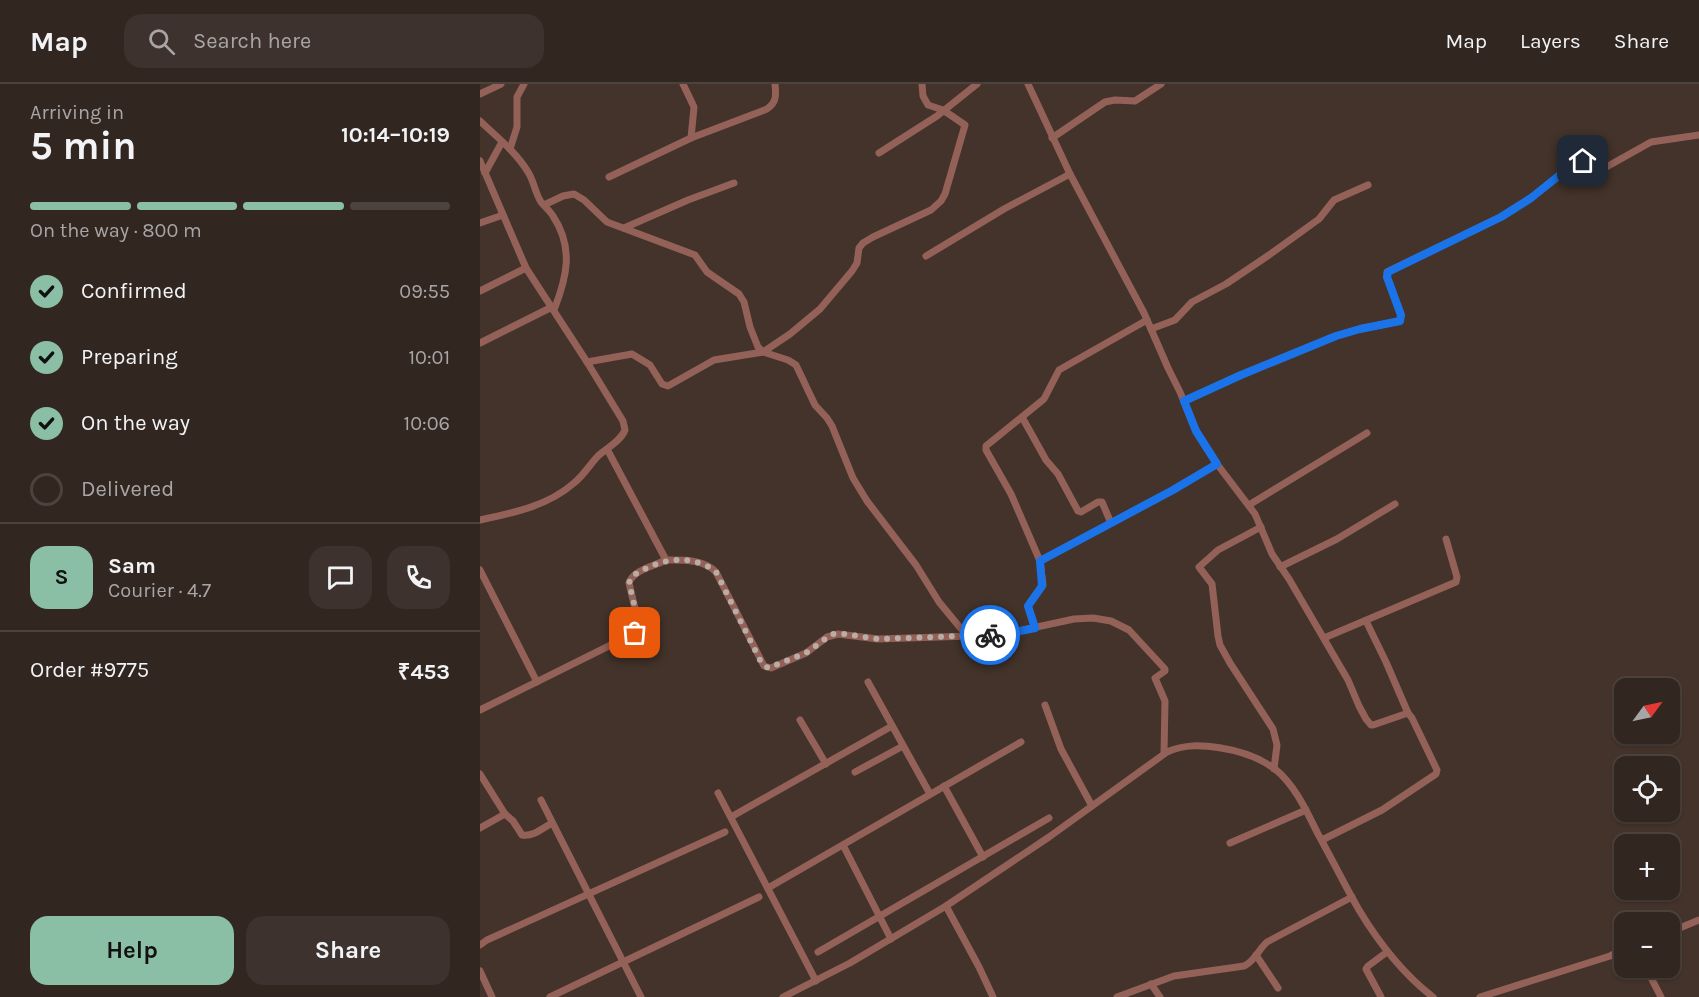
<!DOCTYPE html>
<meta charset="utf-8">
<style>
body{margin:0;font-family:Karla,sans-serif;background:#3d322d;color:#f1f3f6;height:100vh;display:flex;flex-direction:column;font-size:22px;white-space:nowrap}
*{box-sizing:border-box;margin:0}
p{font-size:20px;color:#a8a5a5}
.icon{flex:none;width:33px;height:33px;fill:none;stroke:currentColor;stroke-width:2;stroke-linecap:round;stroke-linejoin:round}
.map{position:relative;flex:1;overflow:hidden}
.side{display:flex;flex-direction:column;background:#322620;width:480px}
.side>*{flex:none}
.needle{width:39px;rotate:57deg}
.tools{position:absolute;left:1134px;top:594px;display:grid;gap:12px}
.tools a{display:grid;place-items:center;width:66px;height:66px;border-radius:12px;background:#322620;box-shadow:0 2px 4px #0004,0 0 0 2px #4d433e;font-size:30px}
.pin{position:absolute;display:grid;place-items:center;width:51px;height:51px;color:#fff;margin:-26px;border-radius:12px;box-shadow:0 3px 9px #0006}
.courier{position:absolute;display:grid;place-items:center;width:60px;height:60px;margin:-30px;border:4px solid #1a73e8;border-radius:50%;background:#fff;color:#222;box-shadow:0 2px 8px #0007}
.head em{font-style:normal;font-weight:700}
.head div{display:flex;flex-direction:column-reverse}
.head{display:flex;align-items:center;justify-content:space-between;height:102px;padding:0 30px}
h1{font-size:39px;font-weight:700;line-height:45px}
.bar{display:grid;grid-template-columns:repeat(4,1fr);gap:9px 6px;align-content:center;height:72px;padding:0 30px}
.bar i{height:8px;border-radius:4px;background:#4d433e}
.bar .on{background:#8abfa5}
.bar p{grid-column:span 4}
.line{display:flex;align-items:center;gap:15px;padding:0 30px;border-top:2px solid #4d433e}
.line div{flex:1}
.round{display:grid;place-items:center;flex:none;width:63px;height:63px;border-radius:18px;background:#3d322d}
ol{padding:0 30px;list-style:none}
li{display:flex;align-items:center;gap:18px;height:66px}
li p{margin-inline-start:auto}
li .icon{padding:6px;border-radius:50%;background:#8abfa5;color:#111;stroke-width:4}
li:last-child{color:#a8a5a5}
li i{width:33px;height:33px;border:3px solid #4d433e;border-radius:50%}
.action{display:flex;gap:12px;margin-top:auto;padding:12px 30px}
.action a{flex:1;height:69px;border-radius:18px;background:#8abfa5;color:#111;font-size:24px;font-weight:700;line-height:69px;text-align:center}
.action a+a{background:#3d322d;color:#f1f3f6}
header{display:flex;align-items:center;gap:36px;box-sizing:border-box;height:84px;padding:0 30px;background:#322620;border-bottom:2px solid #4d433e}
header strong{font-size:28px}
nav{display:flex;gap:33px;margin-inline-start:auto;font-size:21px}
.search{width:420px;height:54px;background:#3d322d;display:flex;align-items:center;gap:15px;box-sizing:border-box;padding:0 21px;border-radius:18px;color:#a8a5a5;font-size:22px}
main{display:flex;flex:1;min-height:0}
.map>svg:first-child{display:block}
</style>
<header>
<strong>Map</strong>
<div class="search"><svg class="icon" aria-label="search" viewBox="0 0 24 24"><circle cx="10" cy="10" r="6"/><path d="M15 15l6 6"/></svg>Search here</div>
<nav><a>Map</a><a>Layers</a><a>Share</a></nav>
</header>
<main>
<section class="side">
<div class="head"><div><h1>5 min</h1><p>Arriving in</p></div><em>10:14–10:19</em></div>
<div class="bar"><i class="on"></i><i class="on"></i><i class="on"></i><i></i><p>On the way · 800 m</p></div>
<ol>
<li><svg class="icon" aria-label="check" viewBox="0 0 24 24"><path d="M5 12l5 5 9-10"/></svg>Confirmed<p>09:55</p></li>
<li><svg class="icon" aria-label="check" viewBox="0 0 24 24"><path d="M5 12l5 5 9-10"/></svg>Preparing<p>10:01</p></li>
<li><svg class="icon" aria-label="check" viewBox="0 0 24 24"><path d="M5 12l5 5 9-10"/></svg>On the way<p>10:06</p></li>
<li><i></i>Delivered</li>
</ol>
<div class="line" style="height:108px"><b class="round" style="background:#8abfa5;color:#111">S</b><div><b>Sam</b><p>Courier · 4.7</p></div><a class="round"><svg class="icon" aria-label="chat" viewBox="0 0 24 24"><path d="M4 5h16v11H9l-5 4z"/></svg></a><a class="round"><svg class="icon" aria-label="phone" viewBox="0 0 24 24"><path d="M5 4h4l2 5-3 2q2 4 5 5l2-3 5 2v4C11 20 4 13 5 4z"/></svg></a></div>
<div class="line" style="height:78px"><div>Order #9775</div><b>₹453</b></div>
<div class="action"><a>Help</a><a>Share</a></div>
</section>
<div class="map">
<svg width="1219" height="913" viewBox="0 0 1219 913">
<rect width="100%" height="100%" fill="#43332a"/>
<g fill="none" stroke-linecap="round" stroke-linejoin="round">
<!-- street -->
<g stroke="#946158" stroke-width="7">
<polyline points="203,0 214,23 211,54"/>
<polyline points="548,0 590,90 664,229 688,284 700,308 716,347 737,380 775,430 792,470 809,495 868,596 879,622 886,635 891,641 893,641 928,629 932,634 957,686 956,690 902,726 842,756"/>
<polyline points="0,10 21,0"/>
<path d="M 0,37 C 17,53 36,68 48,88 C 54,97 55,109 61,118 C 65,123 70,127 73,132 C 94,164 87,193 74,226"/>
<polyline points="572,54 625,18 635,16 655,17 681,0"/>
<polyline points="30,65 37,43 37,13 44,0"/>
<polyline points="399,69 457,32 497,0"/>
<path d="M 0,77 L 46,184 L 107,278 L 143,337 L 145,346 C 141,357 127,364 119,371 C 110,380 104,391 94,399 C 68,422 33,429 0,436"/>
<polyline points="5,89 22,58"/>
<path d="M 129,93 L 211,54 L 287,25 C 297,18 296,11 295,0"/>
<polyline points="64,121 83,112 94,110 104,116 127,138 215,171 227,188 259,210 264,218 270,243 278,263 283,268 308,276 316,281 335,321 347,334 352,342 373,394 387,417 436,481 459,518 487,552"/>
<polyline points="0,139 23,131"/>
<polyline points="144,144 208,116 254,99"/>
<polyline points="446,172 524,125 590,90"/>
<polyline points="0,207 46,184"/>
<polyline points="671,245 695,236 712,218 746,200 789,171 839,135 854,116 888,101"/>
<polyline points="0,259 72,223"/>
<polyline points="107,278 152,270 170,281 182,300 188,302 234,276 283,268 310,250 340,225 372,187 377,179 379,164 383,159 393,153 451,126 461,117 465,110 485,41 463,26 448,21 443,12 442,0"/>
<path d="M 704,317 L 761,291 L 856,252 L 880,245 L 920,237 L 921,231 L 907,193 L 907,188 L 1021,133 L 1051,114 L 1096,78 C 1106,75 1111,86 1121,86 L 1171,58 L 1219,51"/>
<polyline points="542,333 566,376 578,390 598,427 601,428 618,418 622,418 631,439"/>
<path d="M 127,365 L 186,476 C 203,476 223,475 236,488 L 284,582 L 291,584 L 326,569 L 347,553 L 358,550 L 398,555 L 520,551 L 594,535 L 613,534 L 631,537 L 649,546 L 685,585 L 685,587 L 675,594 L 685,617 L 684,669"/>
<polyline points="769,421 887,349"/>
<polyline points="781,443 738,466 719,483 732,500 738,552 740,561 750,579 793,645 797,661 794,685"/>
<polyline points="560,477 693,406 737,380"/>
<polyline points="800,483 857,455 915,420"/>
<polyline points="0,486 57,598"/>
<polyline points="886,537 906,578 928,629"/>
<polyline points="555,544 548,522 563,501 560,477 531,410 506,366 506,362 564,315 579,286 667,236"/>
<polyline points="844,554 976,498 977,493 966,455"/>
<polyline points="388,598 450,710"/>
<polyline points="565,621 581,665 612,722"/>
<path d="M 0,626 L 155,549 L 159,544 L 159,541 L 149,499 C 153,486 174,482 186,476"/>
<polyline points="320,636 346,680"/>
<polyline points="375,688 423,662"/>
<polyline points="0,690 25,730 0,744"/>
<polyline points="464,702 503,773"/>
<polyline points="238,709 336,897"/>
<polyline points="61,716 161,913"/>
<path d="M 25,730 L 33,737 L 42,751 C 53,753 63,744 72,739"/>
<polyline points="251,733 412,642"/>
<polyline points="750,759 826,726"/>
<polyline points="363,761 411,855"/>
<polyline points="288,804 541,658"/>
<polyline points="466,822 499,883 513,913"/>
<polyline points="1190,848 1219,836"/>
<polyline points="0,861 7,856 245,748"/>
<polyline points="338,868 569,734"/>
<polyline points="776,871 798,904"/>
<polyline points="1166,884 1181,913"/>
<polyline points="0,887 12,913"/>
<polyline points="671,900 680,913"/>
<polyline points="70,913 279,813"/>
<path d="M 303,913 L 370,879 L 466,822 L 569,753 L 687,668 C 705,660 721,661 741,664 C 760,667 779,673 795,685 C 815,701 827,728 838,750 C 852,775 865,802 879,826 C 899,859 923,890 953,913"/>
<path d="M 637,913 L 694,892 L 764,882 C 775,877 778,866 787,858 L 872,813"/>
<polyline points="901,913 886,885 888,882 907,868"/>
<polyline points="1000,913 1130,872 1144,865"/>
</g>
</g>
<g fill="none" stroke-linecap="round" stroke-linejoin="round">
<!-- done -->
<path stroke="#b9ada6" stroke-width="6" stroke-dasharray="0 10.8" d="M 155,549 L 159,544 L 159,541 L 149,499 L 151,493 C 172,479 196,471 219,479 C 226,482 231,483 236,488 L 282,580 L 288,584 L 326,569 L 352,550 L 364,550 L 398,555 L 510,551"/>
<!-- route -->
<polyline stroke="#1a73e8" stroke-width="8" points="510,551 520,551 555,544 548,522 562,502 560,477 693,406 737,380 716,347 704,317 761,291 856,252 880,245 920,237 921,231 907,193 908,188 1021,133 1051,114 1096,78 1103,77"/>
</g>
</svg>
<div class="tools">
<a><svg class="needle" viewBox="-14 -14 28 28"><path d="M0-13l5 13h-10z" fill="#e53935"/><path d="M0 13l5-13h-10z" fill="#a8a5a5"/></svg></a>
<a><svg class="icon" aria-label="locate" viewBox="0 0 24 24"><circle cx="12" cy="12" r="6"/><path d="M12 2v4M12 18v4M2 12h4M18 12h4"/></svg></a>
<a>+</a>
<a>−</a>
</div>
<div class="pin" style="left:155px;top:549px;background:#ea580c"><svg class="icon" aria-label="bag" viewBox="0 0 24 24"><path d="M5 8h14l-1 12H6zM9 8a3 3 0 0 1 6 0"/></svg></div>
<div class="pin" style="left:1103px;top:77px;background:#1f2937"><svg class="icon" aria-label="home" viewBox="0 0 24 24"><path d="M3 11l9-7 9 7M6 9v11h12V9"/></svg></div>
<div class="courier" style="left:510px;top:551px"><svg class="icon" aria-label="bike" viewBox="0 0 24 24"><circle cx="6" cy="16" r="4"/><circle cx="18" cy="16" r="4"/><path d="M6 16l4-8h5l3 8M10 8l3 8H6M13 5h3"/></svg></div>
</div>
</main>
